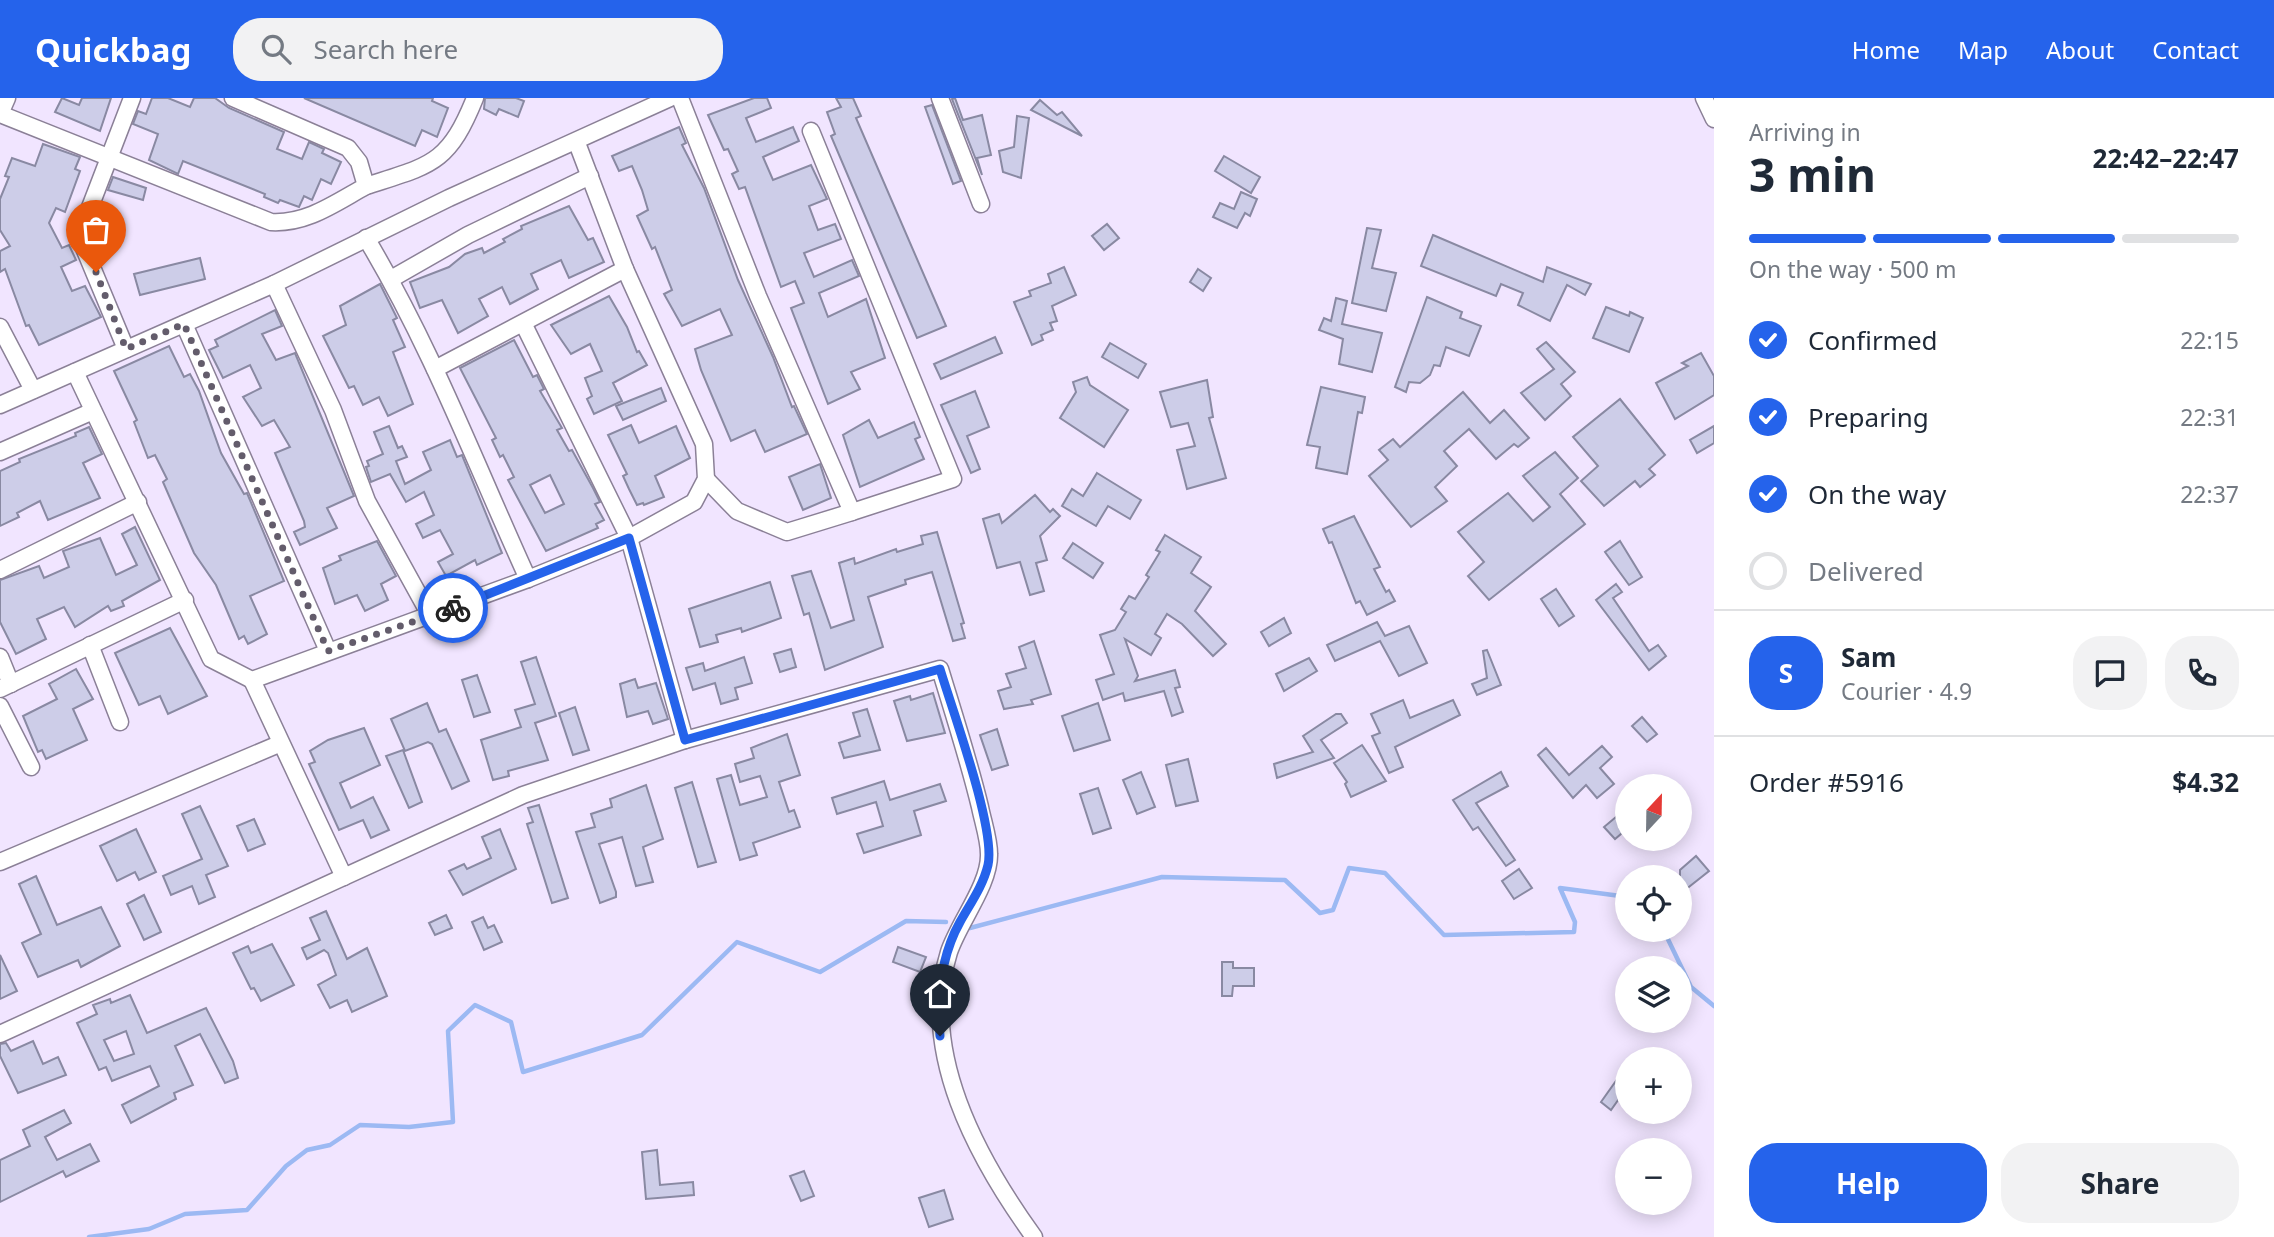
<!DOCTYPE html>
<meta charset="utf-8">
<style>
body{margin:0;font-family:"Noto Sans",sans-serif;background:#f2f2f3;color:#1f2937;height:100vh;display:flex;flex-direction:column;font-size:26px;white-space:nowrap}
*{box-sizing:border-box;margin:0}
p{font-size:23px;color:#747a83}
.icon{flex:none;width:38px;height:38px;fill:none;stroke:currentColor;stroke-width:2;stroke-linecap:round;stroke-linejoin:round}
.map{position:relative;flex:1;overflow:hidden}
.panel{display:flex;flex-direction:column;background:#fff;width:560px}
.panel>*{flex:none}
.needle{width:46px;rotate:22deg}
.tools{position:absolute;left:1615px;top:676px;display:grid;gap:14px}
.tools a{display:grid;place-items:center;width:77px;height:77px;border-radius:50%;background:#fff;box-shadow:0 4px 18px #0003;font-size:35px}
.pin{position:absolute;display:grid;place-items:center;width:60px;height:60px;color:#fff;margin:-72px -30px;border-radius:50% 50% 50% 0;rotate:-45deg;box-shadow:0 0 7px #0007}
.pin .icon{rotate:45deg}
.courier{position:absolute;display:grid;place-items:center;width:70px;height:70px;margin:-35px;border:5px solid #2563eb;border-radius:50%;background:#fff;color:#222;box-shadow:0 2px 9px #0007}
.headline em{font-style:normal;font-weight:700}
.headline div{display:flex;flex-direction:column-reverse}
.headline{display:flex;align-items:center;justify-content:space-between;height:119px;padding:0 35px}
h1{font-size:46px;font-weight:700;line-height:52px}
.bar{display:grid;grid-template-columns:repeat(4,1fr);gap:10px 7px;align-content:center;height:84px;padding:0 35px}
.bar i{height:9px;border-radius:5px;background:#e0e1e3}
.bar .current{background:#2563eb}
.bar p{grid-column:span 4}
.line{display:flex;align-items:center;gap:18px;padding:0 35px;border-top:2px solid #e0e1e3}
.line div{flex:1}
.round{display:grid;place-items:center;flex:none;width:74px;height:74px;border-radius:28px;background:#f2f2f3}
ol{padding:0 35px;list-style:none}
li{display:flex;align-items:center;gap:21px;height:77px}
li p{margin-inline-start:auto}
li .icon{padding:7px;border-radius:50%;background:#2563eb;color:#fff;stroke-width:4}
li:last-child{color:#747a83}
li i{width:38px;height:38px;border:4px solid #e0e1e3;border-radius:50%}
.action{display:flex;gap:14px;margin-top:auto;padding:14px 35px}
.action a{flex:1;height:80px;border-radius:28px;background:#2563eb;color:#fff;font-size:28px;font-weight:700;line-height:80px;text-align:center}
.action a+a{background:#f2f2f3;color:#1f2937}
header{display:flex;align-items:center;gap:42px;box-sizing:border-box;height:98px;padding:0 35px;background:#2563eb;color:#fff}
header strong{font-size:33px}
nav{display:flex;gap:38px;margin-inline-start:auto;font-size:24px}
.search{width:490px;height:63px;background:#f2f2f3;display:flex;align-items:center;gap:18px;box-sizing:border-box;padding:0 24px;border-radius:28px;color:#747a83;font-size:26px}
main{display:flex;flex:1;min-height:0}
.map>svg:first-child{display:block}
</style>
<header>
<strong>Quickbag</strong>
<div class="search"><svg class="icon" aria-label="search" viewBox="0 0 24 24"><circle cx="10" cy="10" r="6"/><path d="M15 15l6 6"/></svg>Search here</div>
<nav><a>Home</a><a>Map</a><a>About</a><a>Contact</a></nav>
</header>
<main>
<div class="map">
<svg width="1714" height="1139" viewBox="0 0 1714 1139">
<rect width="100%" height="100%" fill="#f1e5ff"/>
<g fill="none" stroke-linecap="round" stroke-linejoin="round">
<!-- stream -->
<g stroke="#9cb9f3" stroke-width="4.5">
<polyline points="970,830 1162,779 1285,782 1320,815 1333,812 1349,770 1385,775 1444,837 1574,834 1575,824 1560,790 1628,799"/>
<polyline points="1663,831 1691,889 1714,908"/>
<polyline points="89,1139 149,1131 185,1116 247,1112 286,1068 307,1052 330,1047 360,1027 409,1029 453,1024 448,933 475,907 511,924 523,974 642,937 737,844 820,874 906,823 946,824"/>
</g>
</g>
<!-- building -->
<g fill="#cdcde8" stroke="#8989a2" stroke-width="2" fill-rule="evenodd">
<polygon points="62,0 79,7 82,0 111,0 100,33 55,14"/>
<polygon points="152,0 168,0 190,9 194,0 215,0 229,10 284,34 277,51 302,61 309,44 324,51 322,55 341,64 331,86 321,81 312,102 304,98 299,109 280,102 278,105 264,99 265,96 183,63 178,76 149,62 158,36 133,26 138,13 146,16"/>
<polygon points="304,0 433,0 432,3 448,10 437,39 422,32 415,48"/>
<polygon points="485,0 516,0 524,3 518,19 499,11 496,17 484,11"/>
<polygon points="754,0 767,0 771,10 746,20 756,44 793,29 799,43 763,59 773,82 811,67 827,101 809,108 818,132 835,126 841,141 804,155 814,179 852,162 859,178 819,195 828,219 866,201 885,260 851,274 860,291 828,306 791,210 804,205 795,183 781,189 745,89 739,91 732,76 738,73 728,51 724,52 708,17"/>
<polygon points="836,0 853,0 861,18 856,20 946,228 917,240 831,38 835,36 827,14 841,9"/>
<polygon points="955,0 963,22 982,17 991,57 977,60 982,77 952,1"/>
<polygon points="1040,2 1057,17 1062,14 1082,38 1031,12"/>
<polygon points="932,7 961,83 953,86 925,9"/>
<polygon points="1017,18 1029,20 1021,80 1003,74 999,53 1014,49"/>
<polygon points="679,29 686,45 682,47 704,90 738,182 773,259 792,309 794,308 807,336 765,354 755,332 731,343 701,272 695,251 732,237 720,211 682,228 664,196 672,192 655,149 652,151 637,118 648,112 642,92 632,68 619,73 612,58"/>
<polygon points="43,46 80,59 75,71 80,73 65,114 56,110 49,125 62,150 69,147 76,162 61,169 72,193 85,188 101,219 39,247 29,227 26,228 5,171 0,174 0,153 10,148 0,132 0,101 9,79 5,78 12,60 35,68"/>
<polygon points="1224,58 1260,79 1251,95 1215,73"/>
<polygon points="113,79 146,90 143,102 108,92"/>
<polygon points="1241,94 1257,101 1250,118 1245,115 1237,130 1213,119 1220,105 1234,111"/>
<polygon points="569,108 588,142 593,140 604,164 569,180 561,162 531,176 538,191 510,206 502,189 479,201 488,218 458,235 442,202 420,210 410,184 449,169 465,156 482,150 484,155 505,144 503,141 522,131 521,128"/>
<polygon points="1107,126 1119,140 1104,152 1092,138"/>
<polygon points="1367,130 1381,132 1372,170 1396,175 1386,213 1352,205"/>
<polygon points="1433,137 1543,184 1547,169 1591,186 1585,197 1567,187 1550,223 1518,207 1523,195 1501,186 1496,198 1421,168"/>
<polygon points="200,160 205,181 140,197 134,176"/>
<polygon points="1064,169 1076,197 1052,208 1057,223 1050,225 1053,232 1041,237 1043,242 1032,247 1014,204 1031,198 1029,193 1051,185 1048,176"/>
<polygon points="1198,171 1211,180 1203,193 1190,184"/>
<polygon points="380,186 397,220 393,222 405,249 393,254 413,306 388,318 379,299 363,307 354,288 349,290 323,238 346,227 340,208"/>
<polygon points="609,198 627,229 637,254 639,253 647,267 613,285 622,303 594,316 587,301 592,298 585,280 602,273 590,246 571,256 551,227"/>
<polygon points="1427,199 1462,214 1460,220 1481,228 1469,258 1446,249 1440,268 1434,267 1430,277 1420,285 1409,284 1406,294 1395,289"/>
<polygon points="1336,200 1347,203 1342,226 1382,235 1372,274 1339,266 1343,241 1319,232 1324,220 1331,223"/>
<polygon points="1606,209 1629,218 1630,214 1643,220 1629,254 1593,240"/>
<polygon points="275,212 282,228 262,236 276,262 295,255 354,398 327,410 337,430 300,447 294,434 305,429 304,423 275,355 290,349 274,322 262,328 243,299 261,290 250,267 223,280 209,252 218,248 215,242"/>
<polygon points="995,239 1002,255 941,281 934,266"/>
<path d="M 514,242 L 533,279 L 537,277 L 544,291 L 540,293 L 562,330 L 557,332 L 569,353 L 572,352 L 593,390 L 600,404 L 595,406 L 604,422 L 596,426 L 598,430 L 546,453 L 508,382 L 514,379 L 503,357 L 500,359 L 492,342 L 496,340 L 460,270 ZM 550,377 L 564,406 L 545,415 L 530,387 Z"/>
<polygon points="1546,244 1575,274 1561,286 1571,298 1545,322 1521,295 1554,271 1537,251"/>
<polygon points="1110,245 1146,266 1138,280 1102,259"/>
<polygon points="169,248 184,279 190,276 199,293 221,355 244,396 247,395 284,483 250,498 267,536 248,546 244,538 239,541 216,487 194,455 163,384 167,381 155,357 148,360 134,324 137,322 114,273"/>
<polygon points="1701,255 1714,278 1714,297 1675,321 1656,285 1688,268 1682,265"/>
<polygon points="1087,279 1090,287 1128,312 1104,349 1060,320 1076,294 1073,284"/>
<polygon points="1207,282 1213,319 1209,320 1226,380 1187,391 1177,352 1195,348 1188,325 1171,329 1160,294"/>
<polygon points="1321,289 1365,299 1362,315 1358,314 1347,376 1316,370 1320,349 1307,347"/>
<polygon points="661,290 666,303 623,322 616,308"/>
<polygon points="975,293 989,329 967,338 980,371 971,375 941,307"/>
<polygon points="1463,294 1490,325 1504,312 1529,340 1518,349 1514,346 1496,361 1469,331 1444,353 1457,368 1435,389 1447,403 1411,429 1369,378 1388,362 1379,352 1393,341 1400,349"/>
<polygon points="1620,301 1665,357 1649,371 1655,377 1640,389 1635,383 1604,408 1581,383 1598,368 1573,339"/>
<polygon points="869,322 878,340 914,324 920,339 915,341 924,361 860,389 843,337"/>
<polygon points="631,327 639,345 676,328 690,360 655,378 664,399 644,407 643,405 637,407 629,391 623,378 627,376 608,337"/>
<polygon points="389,328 398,350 402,348 407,359 396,363 405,386 431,372 423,354 450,342 457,359 462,357 502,455 477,467 475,462 446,478 438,464 453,456 440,432 423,440 416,426 434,417 424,394 406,404 390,376 371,384 366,369 369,368 367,363 383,356 374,334"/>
<polygon points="1714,328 1714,345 1697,355 1690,342"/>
<polygon points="89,329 102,356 83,365 100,400 48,422 40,403 17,415 19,419 0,428 0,373 20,364 19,361 76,338 75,335"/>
<polygon points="1555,354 1578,380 1560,396 1585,426 1489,502 1468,478 1484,464 1458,434 1508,395 1533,423 1550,409 1523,378"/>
<polygon points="820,366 831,400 803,412 789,379"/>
<polygon points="1097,375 1141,402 1130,421 1108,408 1096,428 1062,408 1072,391 1083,398"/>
<polygon points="1035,397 1050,414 1053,411 1060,418 1040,438 1047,462 1036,465 1044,493 1030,497 1020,464 997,470 983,421 999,416 1002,425"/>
<polygon points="1354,418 1380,469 1374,471 1386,494 1389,492 1395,503 1367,517 1360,503 1356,505 1332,444 1329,445 1323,431"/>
<polygon points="135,429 160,482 122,503 124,508 111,513 108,508 75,529 64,509 37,521 46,541 16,556 0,524 0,482 39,468 44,480 69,469 63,453 100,440 116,477 137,467 122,436"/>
<polygon points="937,434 964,525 961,526 965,540 953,543 932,474 905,482 906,486 868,499 883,549 825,572 809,515 804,517 792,478 811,473 831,530 854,522 839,465 854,460 855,466 896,451 897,454 923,446 921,438"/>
<polygon points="1165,437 1201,459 1191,475 1211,489 1195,513 1226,546 1213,558 1182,526 1167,516 1155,536 1161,540 1151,557 1125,541 1138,578 1135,583 1175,572 1180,589 1175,590 1183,614 1172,618 1164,593 1125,603 1123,595 1103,602 1096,582 1114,576 1100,537 1115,532 1126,514 1121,511 1129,498 1135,501 1149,479 1146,477 1160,454 1156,452"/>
<polygon points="377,443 396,478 381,486 388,502 365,513 357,497 335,506 323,470 341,462 339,458"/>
<polygon points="1620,443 1642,479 1629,487 1605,454"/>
<polygon points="1073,445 1103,465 1093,480 1063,460"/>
<polygon points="770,484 781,520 742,534 741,530 716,537 718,544 700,549 689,511"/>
<polygon points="1616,486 1622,494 1613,500 1649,553 1658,547 1666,558 1649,572 1596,502"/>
<polygon points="1556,491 1574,518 1559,528 1541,501"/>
<polygon points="1284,520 1291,535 1269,548 1261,534"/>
<polygon points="1377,524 1385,538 1409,528 1427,565 1399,578 1380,543 1335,563 1327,547"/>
<polygon points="170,530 207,598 168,616 160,598 139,607 115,555"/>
<polygon points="1034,543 1051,596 1031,602 1033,606 1004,611 998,593 1011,589 1006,576 1026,570 1019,549"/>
<polygon points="791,551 796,569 780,574 774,556"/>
<polygon points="1487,552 1501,587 1477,597 1472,586 1487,580 1483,553"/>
<polygon points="536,559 556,618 535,625 548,662 508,673 509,678 493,682 481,642 521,629 515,612 535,606 521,564"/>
<polygon points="744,559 752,585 735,590 738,601 721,606 715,585 693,592 686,570 703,565 705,573"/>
<polygon points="1309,560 1317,573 1284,593 1276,576"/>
<polygon points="76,571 93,601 73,611 87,642 46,661 42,652 38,654 23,618 57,601 49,586"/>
<polygon points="477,577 490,614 474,619 462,582"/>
<polygon points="635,581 638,590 656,585 668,621 653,626 648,613 627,619 620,586"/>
<polygon points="933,595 945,635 907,643 894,603 910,598 911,602"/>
<polygon points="1403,602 1410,620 1453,602 1460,617 1395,649 1403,669 1389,675 1372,638 1380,635 1371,616"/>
<polygon points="427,605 439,634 446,631 469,683 452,691 432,646 428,644 405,653 391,621"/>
<polygon points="1098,605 1110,642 1074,653 1062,618"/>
<polygon points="575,609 589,652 573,657 559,615"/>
<polygon points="867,611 880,652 844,660 839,645 860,638 853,615"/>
<polygon points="1336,616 1341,616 1347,625 1321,642 1334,660 1277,680 1274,666 1313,654 1303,638"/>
<polygon points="1642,619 1657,636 1647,644 1632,628"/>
<polygon points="364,630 380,667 340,685 351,710 373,699 389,732 371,740 363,722 339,732 309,666 315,664 310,653 328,642"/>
<polygon points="997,631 1008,667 992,672 980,637"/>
<polygon points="787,636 800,677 779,684 789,714 794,712 800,729 753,745 757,757 740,762 717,681 731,677 740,707 767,699 760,678 740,684 735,666 754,660 751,650"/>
<polygon points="1362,647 1386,683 1351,699 1345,686 1347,684 1334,665"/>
<polygon points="1602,648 1612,659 1600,670 1614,686 1597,700 1586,687 1573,700 1538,657 1546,650 1569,677"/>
<polygon points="403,652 422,704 409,710 386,658"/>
<polygon points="1188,661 1198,703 1176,708 1166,667"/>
<polygon points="1141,674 1155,709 1137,716 1123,682"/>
<polygon points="1501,674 1508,688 1476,705 1515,762 1506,768 1478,729 1473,732 1453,702"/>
<polygon points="884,683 890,702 940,686 946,703 914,713 921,737 864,755 857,736 883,728 876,704 837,716 832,700"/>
<polygon points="692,684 716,764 698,769 675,690"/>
<polygon points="646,687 663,741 643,749 653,784 636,788 622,739 599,746 616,794 616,799 600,805 576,734 595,729 591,716 612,709 610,701"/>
<polygon points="1098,690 1111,730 1093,736 1080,696"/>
<polygon points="539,707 568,800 552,805 527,726 533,724 528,710"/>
<polygon points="200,708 228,768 206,777 215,799 199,806 192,788 171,797 163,778 202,761 182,716"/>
<polygon points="1628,709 1628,730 1615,741 1604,729"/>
<polygon points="254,721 265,746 248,753 237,728"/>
<polygon points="136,731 156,774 139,782 135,774 117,783 100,748"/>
<polygon points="500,731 516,771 463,797 449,773 464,766 467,771 491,760 482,739"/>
<polygon points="1696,758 1709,773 1680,796 1680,772"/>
<polygon points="1519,771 1532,790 1514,801 1502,783"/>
<polygon points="36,778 57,827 101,809 120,848 81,869 78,862 38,879 22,845 41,836 19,786"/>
<polygon points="144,797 161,834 144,842 127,806"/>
<polygon points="326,813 347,861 367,850 387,898 352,914 347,902 330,910 318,887 336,877 328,855 324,852 307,861 302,850 320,842 310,820"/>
<polygon points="446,817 452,830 435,837 429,825"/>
<polygon points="483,819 488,830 494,827 502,844 484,852 472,824"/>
<polygon points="272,846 294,887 261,903 254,890 251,891 233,855 248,848 251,855"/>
<polygon points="898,849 926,859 920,874 893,864"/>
<polygon points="0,857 17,893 0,901"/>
<polygon points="1222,864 1233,864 1233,870 1254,870 1254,888 1233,888 1232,898 1222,898"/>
<path d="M 130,897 L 147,935 L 206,910 L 233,963 L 238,980 L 225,985 L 200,936 L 175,948 L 193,987 L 174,995 L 176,1001 L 131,1025 L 122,1007 L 159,988 L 150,968 L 112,983 L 106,969 L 99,972 L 77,925 L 97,916 L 93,907 L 110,901 L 111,905 ZM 126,933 L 134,956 L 114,963 L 104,942 Z"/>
<polygon points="33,943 43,966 58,959 66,977 18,995 0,958 0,946 6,945 11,953"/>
<polygon points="1628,966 1628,988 1611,1012 1601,1004"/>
<polygon points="64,1012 71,1025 45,1039 57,1062 90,1046 99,1063 66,1079 63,1073 0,1104 0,1062 30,1048 23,1032"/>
<polygon points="657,1052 660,1087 693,1084 694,1097 646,1101 642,1054"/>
<polygon points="804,1073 814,1098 801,1103 790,1078"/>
<polygon points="944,1092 953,1121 929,1129 919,1100"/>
</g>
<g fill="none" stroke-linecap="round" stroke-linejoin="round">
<!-- minor casing -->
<g stroke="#8b8097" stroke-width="19">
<g id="minor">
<polyline points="680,0 758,198 852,414 953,381 811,33"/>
<polyline points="940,0 981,106"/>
<polyline points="1704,0 1714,21"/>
<path d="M 0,16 L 271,124 C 307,126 335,105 366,88 L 359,64 L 348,50 L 233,0"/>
<polyline points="0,16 7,0"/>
<path d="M 366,88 C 431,67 448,67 475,0"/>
<path d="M 366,140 C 431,248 476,367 528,481"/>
<polyline points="391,181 468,137 590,78"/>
<polyline points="274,186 333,312 367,403 431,519"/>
<polyline points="184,226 328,553"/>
<path d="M 524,227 L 629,440 L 685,642 L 940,571 C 954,617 969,663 980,709 C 983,724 989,741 989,756 C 990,786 959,824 949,854 C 918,953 977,1060 1034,1139"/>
<polyline points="0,229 33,292"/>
<polyline points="126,251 79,138 132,0"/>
<polyline points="435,271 625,171"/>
<polyline points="75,274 211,561 252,582 528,481 629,440 694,404 706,381 704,346 625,171 577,45"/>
<polyline points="0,307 274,186 449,100 670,0"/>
<polyline points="0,354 93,313"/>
<polyline points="706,381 737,413 787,434 852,414"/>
<polyline points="0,472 138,404"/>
<polyline points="90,547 120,624"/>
<polyline points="0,559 11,586"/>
<polyline points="252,582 344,779"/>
<polyline points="0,591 185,502"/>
<polyline points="0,608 31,669"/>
<polyline points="0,764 279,646"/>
<polyline points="0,936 523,697 685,642"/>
</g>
</g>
<!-- minor -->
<use href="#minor" stroke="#fff" stroke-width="16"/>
</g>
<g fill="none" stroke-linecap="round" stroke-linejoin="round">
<!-- done -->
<polyline stroke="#635c6b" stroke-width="7" stroke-dasharray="0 12.6" points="96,174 126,251 184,226 328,553 453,510"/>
<!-- route -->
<path stroke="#2563eb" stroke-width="9" d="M 453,510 L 629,440 L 685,642 L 940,571 C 952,611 996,731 988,767 C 983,788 970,806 960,824 C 941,858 937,900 940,938"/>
</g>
</svg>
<div class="tools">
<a><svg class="needle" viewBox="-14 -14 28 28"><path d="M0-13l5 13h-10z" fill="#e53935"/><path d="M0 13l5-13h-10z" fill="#747a83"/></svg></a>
<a><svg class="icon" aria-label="locate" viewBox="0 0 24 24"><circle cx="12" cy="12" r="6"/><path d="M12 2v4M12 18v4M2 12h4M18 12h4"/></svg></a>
<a><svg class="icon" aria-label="layers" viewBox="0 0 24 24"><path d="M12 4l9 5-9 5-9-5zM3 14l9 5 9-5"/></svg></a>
<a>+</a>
<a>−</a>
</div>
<div class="pin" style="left:96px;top:174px;background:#ea580c"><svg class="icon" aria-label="bag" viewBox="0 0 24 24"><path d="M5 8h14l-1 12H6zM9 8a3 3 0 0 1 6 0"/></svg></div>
<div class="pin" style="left:940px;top:938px;background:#1f2937"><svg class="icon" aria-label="home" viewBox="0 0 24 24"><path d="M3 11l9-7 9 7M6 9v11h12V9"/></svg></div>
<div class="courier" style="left:453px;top:510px"><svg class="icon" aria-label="bike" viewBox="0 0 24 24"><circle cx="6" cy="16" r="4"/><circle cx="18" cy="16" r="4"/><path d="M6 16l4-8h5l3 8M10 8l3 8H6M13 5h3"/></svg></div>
</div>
<section class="panel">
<div class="headline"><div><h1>3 min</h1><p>Arriving in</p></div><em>22:42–22:47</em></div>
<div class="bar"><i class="current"></i><i class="current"></i><i class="current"></i><i></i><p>On the way · 500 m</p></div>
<ol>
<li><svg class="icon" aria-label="check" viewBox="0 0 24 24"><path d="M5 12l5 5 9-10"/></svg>Confirmed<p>22:15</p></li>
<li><svg class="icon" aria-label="check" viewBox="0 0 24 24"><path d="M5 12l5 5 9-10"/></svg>Preparing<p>22:31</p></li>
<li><svg class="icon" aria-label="check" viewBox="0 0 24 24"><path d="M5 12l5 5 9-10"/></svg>On the way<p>22:37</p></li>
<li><i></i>Delivered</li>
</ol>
<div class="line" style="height:126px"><b class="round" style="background:#2563eb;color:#fff">S</b><div><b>Sam</b><p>Courier · 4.9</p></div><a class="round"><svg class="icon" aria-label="chat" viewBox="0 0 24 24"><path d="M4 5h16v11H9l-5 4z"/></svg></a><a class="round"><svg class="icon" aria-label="phone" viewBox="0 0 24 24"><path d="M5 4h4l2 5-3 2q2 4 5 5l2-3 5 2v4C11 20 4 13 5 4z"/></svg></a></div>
<div class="line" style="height:91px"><div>Order #5916</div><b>$4.32</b></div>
<div class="action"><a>Help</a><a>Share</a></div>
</section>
</main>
